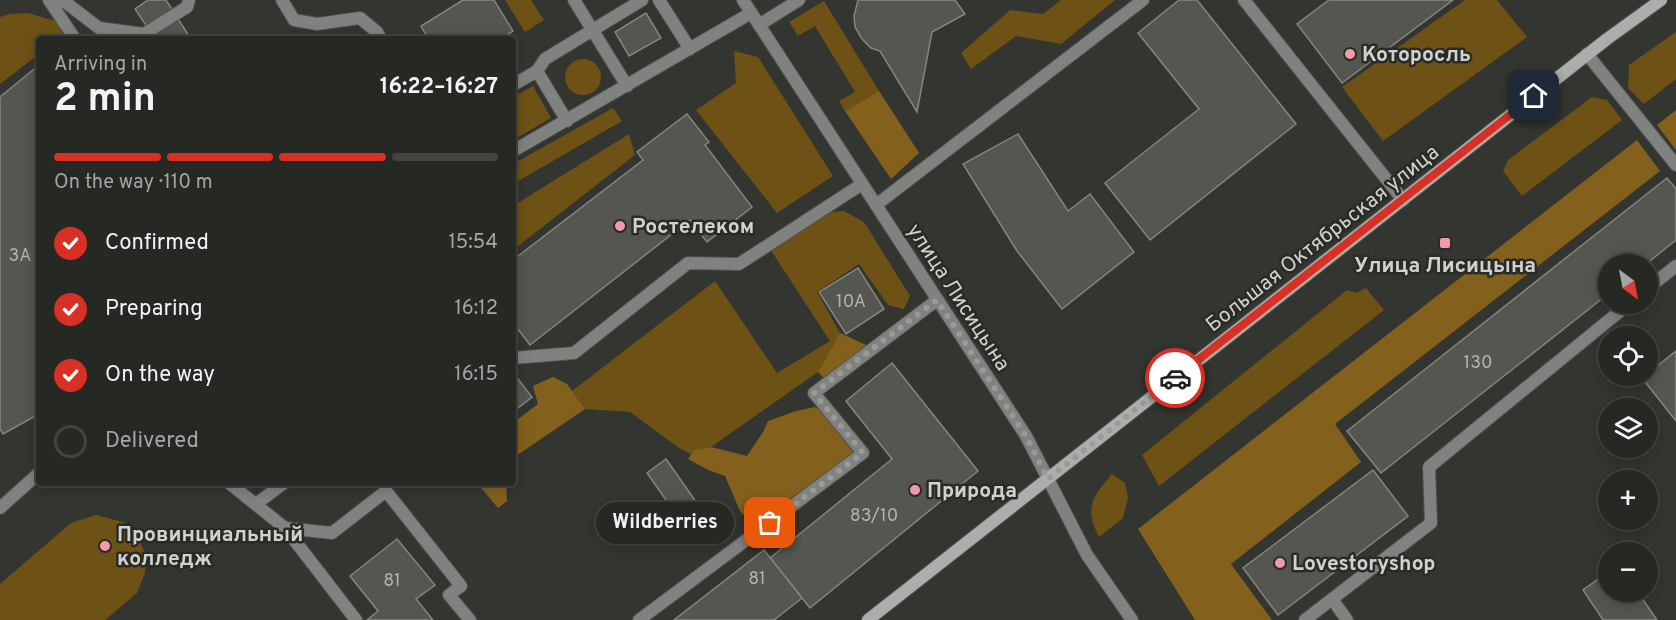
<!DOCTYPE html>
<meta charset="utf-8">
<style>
body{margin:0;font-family:Overpass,sans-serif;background:#2e302c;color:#f1f3f6;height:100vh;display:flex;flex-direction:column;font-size:22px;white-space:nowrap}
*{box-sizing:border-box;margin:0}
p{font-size:20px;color:#a4a6a6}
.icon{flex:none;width:33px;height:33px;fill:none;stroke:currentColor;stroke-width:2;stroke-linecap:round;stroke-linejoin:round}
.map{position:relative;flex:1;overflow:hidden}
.side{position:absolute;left:36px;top:36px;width:480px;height:450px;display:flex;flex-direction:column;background:#262824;border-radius:6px;box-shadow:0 3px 15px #0003,0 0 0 2px #424441}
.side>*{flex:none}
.needle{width:39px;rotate:148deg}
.fabs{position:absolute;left:1598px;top:254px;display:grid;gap:12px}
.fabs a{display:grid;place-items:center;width:60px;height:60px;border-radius:50%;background:#262824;box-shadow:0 3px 15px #0003,0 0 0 2px #424441;font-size:30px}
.pin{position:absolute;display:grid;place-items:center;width:51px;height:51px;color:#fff;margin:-26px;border-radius:12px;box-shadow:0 3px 9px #0006}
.courier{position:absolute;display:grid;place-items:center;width:60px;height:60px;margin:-30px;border:4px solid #d93025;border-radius:50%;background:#fff;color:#222;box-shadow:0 2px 8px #0007}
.bubble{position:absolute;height:42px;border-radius:21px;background:#262824;box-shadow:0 3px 15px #0003,0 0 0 2px #424441;font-size:20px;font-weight:700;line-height:42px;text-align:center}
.headline em{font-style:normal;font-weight:700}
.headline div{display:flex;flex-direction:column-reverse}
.headline{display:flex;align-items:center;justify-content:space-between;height:102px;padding:0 18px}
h1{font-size:39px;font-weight:700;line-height:45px}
.bar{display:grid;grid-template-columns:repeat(4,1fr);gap:9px 6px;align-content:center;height:72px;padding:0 18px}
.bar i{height:8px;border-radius:4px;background:#424441}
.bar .current{background:#d93025}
.bar p{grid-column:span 4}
ol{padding:0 18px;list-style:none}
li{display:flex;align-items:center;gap:18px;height:66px}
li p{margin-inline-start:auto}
li .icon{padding:6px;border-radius:50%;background:#d93025;color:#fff;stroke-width:4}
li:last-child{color:#a4a6a6}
li i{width:33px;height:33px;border:3px solid #424441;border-radius:50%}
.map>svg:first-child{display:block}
</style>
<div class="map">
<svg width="1676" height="620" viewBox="0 0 1676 620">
<rect width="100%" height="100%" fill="#333530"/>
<!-- green -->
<g fill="#6e5115">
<polygon points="505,0 531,0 544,20 525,32"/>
<polygon points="1061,0 1115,0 1061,44 1016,36 971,69 961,53 1010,10 1043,14"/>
<polygon points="1465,0 1497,0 1527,37 1383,141 1342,87"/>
<polygon points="824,1 879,91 845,111 839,101 855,92 815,26 798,36 789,22"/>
<polygon points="28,13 56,21 68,39 39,39 39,54 0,84 0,17 10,14"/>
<polygon points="1676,32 1676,79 1644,104 1628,88 1629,65"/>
<polygon points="734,51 758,57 833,176 777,213 696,110 736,83"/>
<circle cx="583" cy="77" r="18"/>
<polygon points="533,86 551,118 513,140 513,97"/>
<polygon points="1592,97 1607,100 1622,120 1522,196 1503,171 1508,160"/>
<polygon points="613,108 622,121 513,184 513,164"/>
<polygon points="629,134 635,155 513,250 513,206"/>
<polygon points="844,211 864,222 910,296 904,309 888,305 859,264 817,292 840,333 818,372 711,447 694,450 691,454 679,448 630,412 585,409 572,391 715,281 777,373 830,341 770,249 831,212"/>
<polygon points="1366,288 1384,310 1159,486 1142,455 1347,290 1356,293"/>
<path d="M 1112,474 L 1125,483 L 1128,498 L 1123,518 L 1099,537 C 1084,508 1092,497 1112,474 Z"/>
<polygon points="96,515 123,522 136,533 145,553 145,573 137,593 105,620 0,620 0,584 71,523"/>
</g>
<!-- forest -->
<g fill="#83611d">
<polygon points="879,91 919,153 891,179 845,111"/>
<polygon points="1676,110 1676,150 1657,125"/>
<polygon points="1637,140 1660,171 1335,424 1361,462 1231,564 1272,620 1195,620 1138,529"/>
<polygon points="840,333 866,345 825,379 818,372"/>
<polygon points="553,377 567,384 585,409 513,458 513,423 538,404 533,386"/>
<polygon points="815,407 827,414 856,452 753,525 740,511 725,476 708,470 688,459 694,450 711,447 747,456 763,432 768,421 796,411"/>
<polygon points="477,483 506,483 507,501 498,508"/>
</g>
<!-- building -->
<g fill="#565650" stroke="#85857f" stroke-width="1.5">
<polygon points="148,0 166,0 191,39 155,39 135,9"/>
<polygon points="463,0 494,0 513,31 501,39 428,39 421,26"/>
<polygon points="858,0 955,0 965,14 932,32 917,112 880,51 871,48 862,39 855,27 854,16"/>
<polygon points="1179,0 1197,0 1296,124 1150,240 1105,183 1199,109 1138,33"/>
<polygon points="1329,0 1453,0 1342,83 1297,24"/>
<polygon points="646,13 661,38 629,56 615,32"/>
<polygon points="39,65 39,414 3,434 0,429 0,97"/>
<polygon points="687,114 709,142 705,145 752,207 707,242 690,220 530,345 513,323 513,260 643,160 637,152"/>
<polygon points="1018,134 1068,211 1090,194 1134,252 1062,309 1017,251 963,164"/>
<polygon points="1667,178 1676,189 1676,240 1646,264 1608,264 1608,294 1381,473 1347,431"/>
<polygon points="858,268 884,309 846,334 819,292"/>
<polygon points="1676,351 1676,421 1642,378"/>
<polygon points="892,363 978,471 810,608 770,558 892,459 846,401"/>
<polygon points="515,375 532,397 513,412 513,377"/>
<polygon points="666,459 713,526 694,540 647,473"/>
<polygon points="1373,470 1408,516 1278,615 1243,568"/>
<polygon points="397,539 435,585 416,599 433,620 367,620 378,611 350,576"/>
<polygon points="764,550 802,598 774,620 674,620"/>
<polygon points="1608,572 1608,591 1637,591 1657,620 1603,620 1583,590"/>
</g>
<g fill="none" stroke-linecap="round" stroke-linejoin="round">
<!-- lane casing -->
<g stroke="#4f514d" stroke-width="14">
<g id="lane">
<polyline points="49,0 75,39"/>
<polyline points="59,0 65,2 99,28 144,34 187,7 189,0"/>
<polyline points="282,0 294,20 317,24 360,18 377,32 381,39"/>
<polyline points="574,0 627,86"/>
<polyline points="659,0 690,49"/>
<polyline points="1244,0 1403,200"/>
<polyline points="759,25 799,0"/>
<polyline points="1587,54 1676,165"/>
<polyline points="537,71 545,59 642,0"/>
<polyline points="513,85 537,71 567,121"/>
<polyline points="513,151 751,13"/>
<polyline points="876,205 1143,0"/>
<polyline points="1647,289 1676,266"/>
<polyline points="513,358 574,353 688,263 739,264 862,184"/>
<polyline points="229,483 285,528 356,620"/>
<polyline points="256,504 284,483"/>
<polyline points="0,508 39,473"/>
<polyline points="285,528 332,533 386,491 461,586 449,595 470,620"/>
<polyline points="639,620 863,453 814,393 937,300"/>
<polyline points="1305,620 1332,599"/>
<polyline points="1347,620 1332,599 1431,523 1429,467 1630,303"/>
</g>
</g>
<!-- street casing -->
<g stroke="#4f514d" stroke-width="14">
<polyline id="street" points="743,0 1026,436 1087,555 1132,620"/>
</g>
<!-- secondary casing -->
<g stroke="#4f514d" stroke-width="14">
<polyline id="secondary" points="868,620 1607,39 1661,0"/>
</g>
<!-- lane -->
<use href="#lane" stroke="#808280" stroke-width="12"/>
<!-- street -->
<use href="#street" stroke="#808280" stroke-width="12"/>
<!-- secondary -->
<use href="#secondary" stroke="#abaeab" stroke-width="12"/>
</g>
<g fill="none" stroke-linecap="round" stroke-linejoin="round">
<!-- done -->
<polyline stroke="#9a9b97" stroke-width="6" stroke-dasharray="0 10.8" points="770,523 863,453 814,393 937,300 1026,436 1048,479 1175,378"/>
<!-- route -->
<polyline stroke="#d93025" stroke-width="8" points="1175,378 1534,96"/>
</g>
<!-- markers -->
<g fill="#f39aa9" stroke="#292b26" stroke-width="2">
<circle cx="1350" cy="54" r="6"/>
<circle cx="620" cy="226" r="6"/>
<rect x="1439" y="237" width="12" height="12" rx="3"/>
<circle cx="915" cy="490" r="6"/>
<circle cx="105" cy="546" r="6"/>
<circle cx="1280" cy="563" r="6"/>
</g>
<g text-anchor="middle" stroke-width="5" stroke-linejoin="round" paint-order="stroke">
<!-- number labels -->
<g font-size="18" fill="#b2b3af">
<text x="20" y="261">3А</text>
<text x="851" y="307">10А</text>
<text x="1478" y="368">130</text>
<text x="874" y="521">83/10</text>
<text x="757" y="584">81</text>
<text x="392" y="586">81</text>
</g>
<!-- poi labels -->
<g font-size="21" font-weight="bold" fill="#d1d2cf" stroke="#292b26" text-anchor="start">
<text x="1362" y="61">Которосль</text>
<text x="632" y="233">Ростелеком</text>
<text x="1445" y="272" text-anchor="middle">Улица Лисицына</text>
<text x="927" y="497">Природа</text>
<text x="117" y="541">Провинциальный<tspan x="117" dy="24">колледж</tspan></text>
<text x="1292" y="570">Lovestoryshop</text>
</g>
<!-- street labels -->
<g font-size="21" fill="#d1d2cf" stroke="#292b26">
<text transform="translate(1322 238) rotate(-38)" y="7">Большая Октябрьская улица</text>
<text transform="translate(959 297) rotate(57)" y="7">улица Лисицына</text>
</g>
</g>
</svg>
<div class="fabs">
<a><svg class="needle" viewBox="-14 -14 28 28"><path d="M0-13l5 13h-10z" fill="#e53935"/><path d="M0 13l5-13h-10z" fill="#a4a6a6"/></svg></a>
<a><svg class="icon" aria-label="locate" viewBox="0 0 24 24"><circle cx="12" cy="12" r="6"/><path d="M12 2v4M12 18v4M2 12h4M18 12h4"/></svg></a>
<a><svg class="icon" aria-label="layers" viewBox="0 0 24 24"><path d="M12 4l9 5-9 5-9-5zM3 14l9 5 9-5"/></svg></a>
<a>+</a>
<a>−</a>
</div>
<div class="pin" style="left:770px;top:523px;background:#ea580c"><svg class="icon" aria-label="bag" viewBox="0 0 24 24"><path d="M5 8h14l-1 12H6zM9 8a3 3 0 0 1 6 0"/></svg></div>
<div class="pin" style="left:1534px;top:96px;background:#1f2937"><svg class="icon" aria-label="home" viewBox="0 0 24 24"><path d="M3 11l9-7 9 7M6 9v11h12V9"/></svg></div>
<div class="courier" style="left:1175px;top:378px"><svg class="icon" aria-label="car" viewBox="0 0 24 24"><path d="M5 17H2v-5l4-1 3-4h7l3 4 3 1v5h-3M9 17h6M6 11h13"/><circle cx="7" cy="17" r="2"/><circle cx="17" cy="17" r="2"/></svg></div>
<div class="bubble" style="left:596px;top:502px;width:138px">Wildberries</div>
<section class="side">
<div class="headline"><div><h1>2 min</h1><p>Arriving in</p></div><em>16:22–16:27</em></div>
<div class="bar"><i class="current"></i><i class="current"></i><i class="current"></i><i></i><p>On the way · 110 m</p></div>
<ol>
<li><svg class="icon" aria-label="check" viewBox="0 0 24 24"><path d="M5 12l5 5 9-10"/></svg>Confirmed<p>15:54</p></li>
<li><svg class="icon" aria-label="check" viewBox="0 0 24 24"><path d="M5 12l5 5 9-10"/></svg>Preparing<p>16:12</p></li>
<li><svg class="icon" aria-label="check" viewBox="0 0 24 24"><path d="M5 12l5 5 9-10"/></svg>On the way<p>16:15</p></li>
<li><i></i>Delivered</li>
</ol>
</section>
</div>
